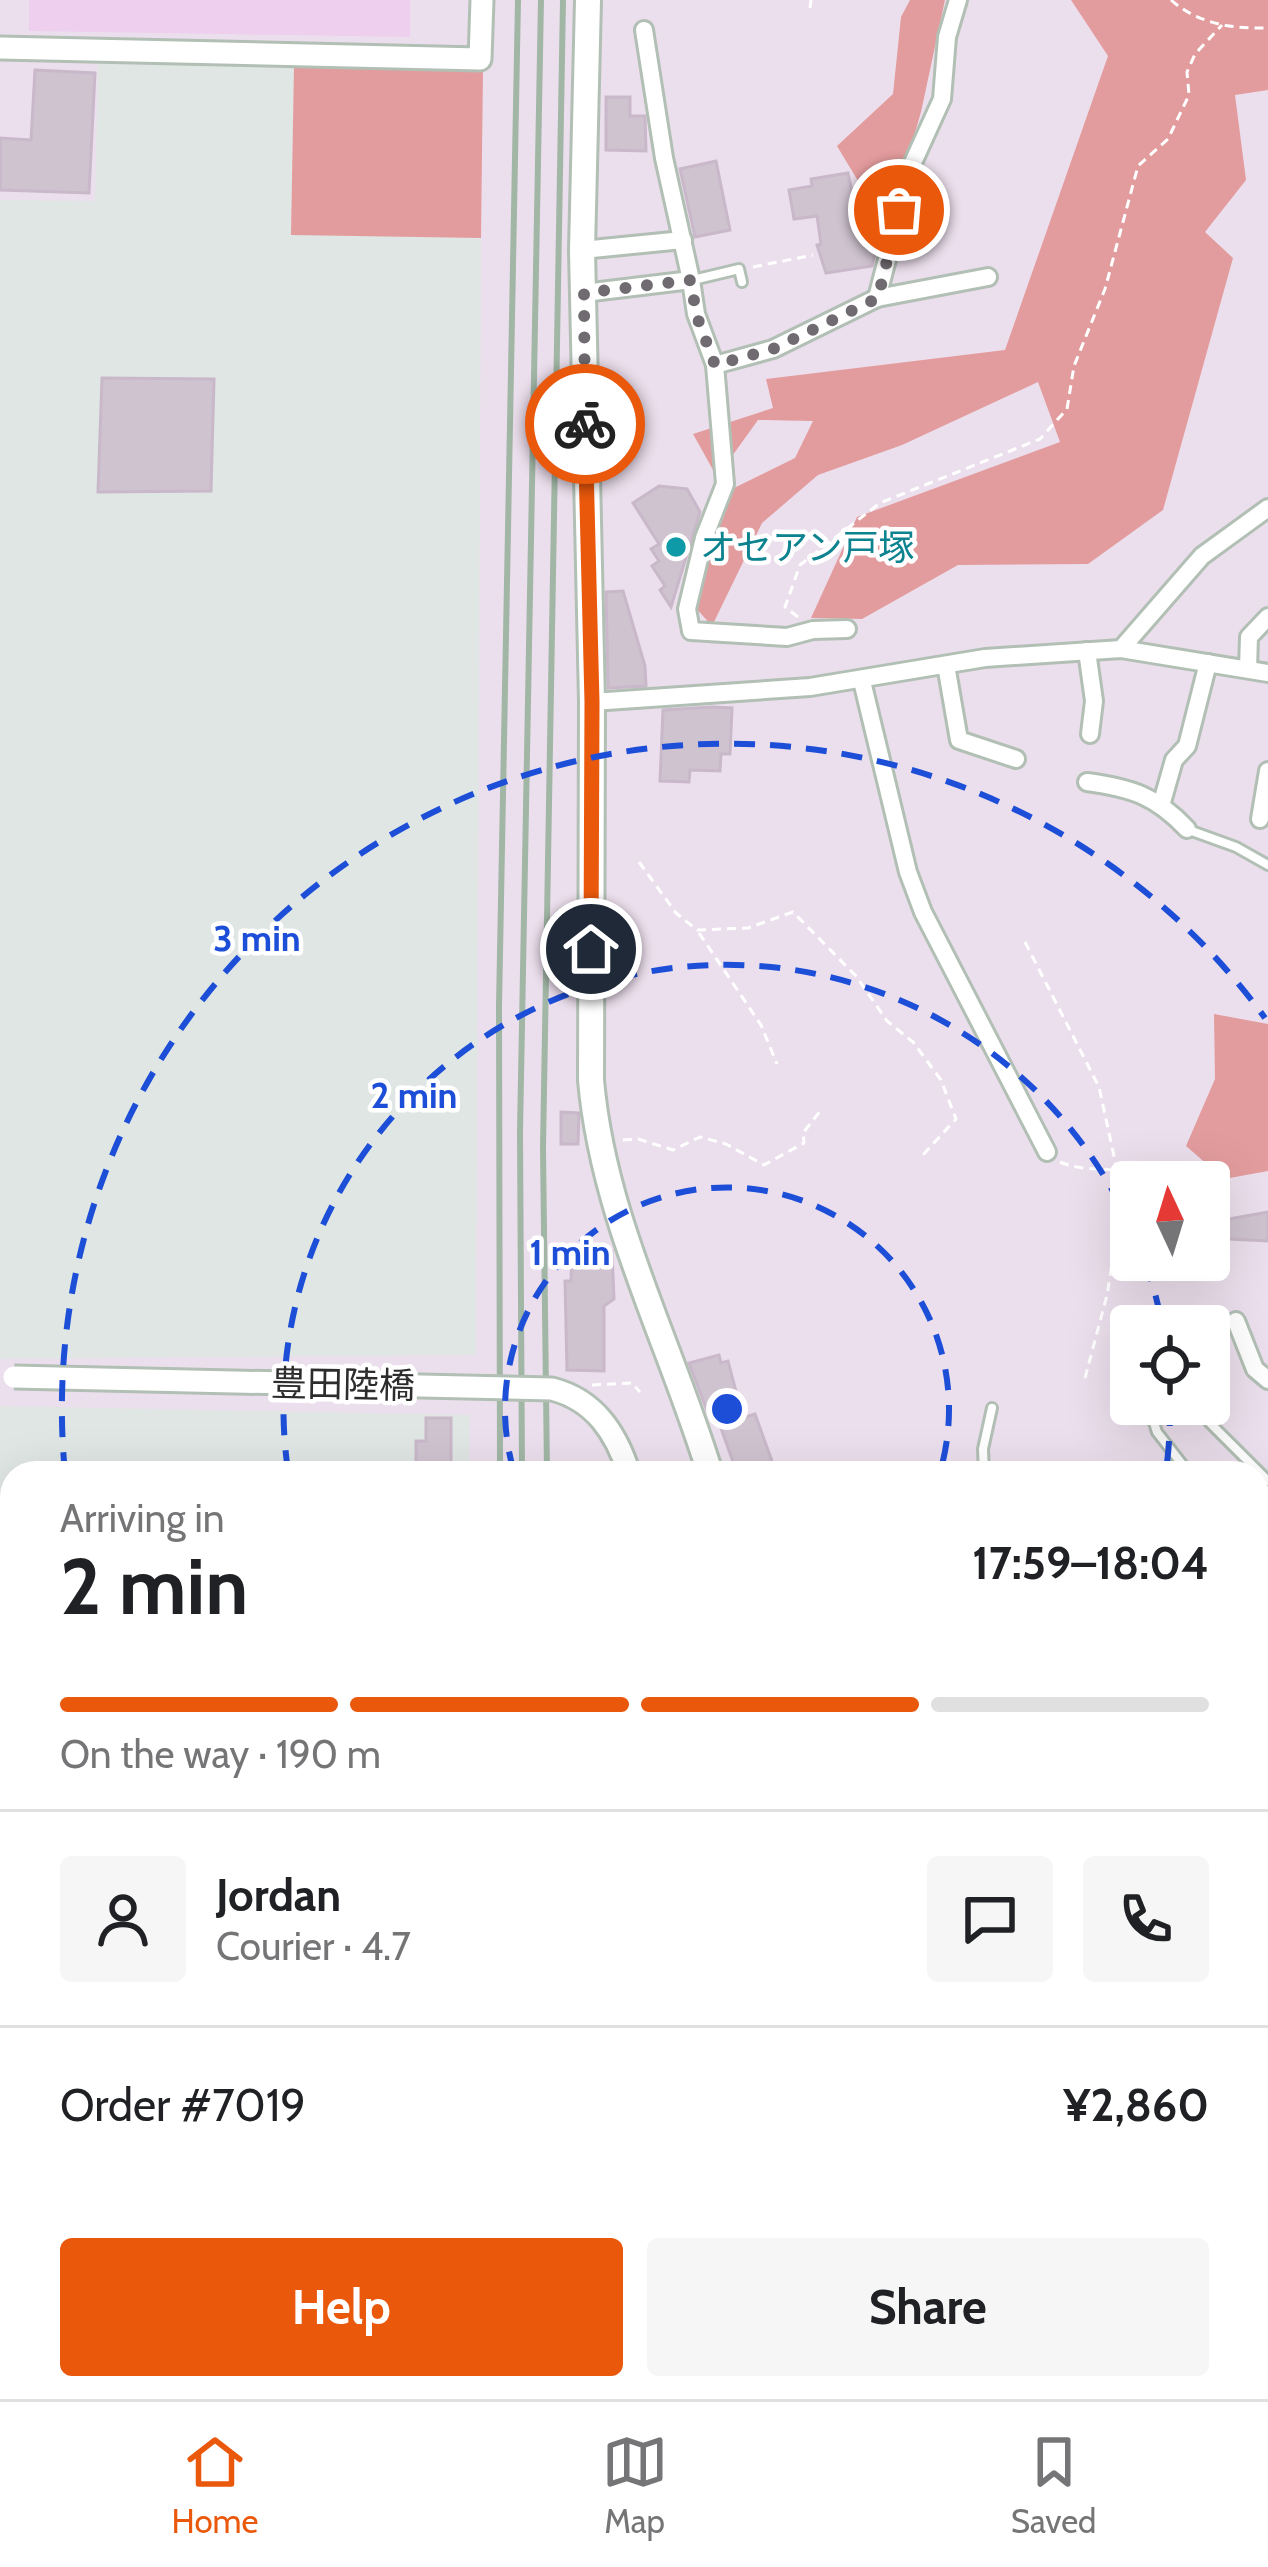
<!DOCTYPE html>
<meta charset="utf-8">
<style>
body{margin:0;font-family:Cabin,"Noto Sans JP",sans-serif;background:#f6f6f6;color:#202124;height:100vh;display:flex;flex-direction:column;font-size:45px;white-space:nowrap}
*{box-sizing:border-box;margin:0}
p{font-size:39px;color:#757577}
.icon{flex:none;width:66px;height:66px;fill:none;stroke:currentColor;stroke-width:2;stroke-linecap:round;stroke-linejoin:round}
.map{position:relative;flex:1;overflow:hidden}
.side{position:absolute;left:0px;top:1461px;width:1269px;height:939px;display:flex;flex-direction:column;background:#fff;border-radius:36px 36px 0 0;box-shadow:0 12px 48px #0002}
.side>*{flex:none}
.needle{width:78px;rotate:356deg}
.fabs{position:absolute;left:1110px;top:1161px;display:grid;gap:24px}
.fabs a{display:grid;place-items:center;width:120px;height:120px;border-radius:12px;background:#fff;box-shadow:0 12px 48px #0002;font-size:60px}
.pin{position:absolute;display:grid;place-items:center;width:102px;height:102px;color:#fff;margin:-51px;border:6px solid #fff;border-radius:50%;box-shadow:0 3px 12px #0007}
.courier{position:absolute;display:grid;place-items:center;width:120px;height:120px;margin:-60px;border:9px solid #ea580c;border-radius:50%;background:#fff;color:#222;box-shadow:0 3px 15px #0007}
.summary em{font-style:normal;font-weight:700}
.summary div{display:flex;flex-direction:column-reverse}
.summary{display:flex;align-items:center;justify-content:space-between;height:204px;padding:0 60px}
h1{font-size:78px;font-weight:700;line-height:90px}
.bar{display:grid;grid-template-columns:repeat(4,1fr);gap:18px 12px;align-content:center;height:144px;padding:0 60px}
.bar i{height:15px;border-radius:9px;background:#e0e0e0}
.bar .selected{background:#ea580c}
.bar p{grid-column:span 4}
.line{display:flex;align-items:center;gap:30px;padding:0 60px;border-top:3px solid #e0e0e0}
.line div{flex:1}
.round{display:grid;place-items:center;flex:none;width:126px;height:126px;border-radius:12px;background:#f6f6f6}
.primary-button{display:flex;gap:24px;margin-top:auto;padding:24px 60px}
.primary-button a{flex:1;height:138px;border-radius:12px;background:#ea580c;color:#fff;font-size:48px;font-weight:700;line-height:138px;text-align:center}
.primary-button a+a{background:#f6f6f6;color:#202124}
.menu{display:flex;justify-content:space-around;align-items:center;height:168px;border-top:3px solid #e0e0e0;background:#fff;font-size:33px;color:#757577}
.menu a{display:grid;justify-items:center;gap:6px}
.menu .selected{color:#ea580c}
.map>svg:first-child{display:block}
</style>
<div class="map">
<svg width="1268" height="2399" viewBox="0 0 1268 2399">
<rect width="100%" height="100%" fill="#ecdfed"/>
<!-- industrial -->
<g fill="#dfe6e3">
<polygon points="98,61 294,67 291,234 481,238 476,1355 0,1359 0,200 95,201"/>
<polygon points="0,1406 470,1415 469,1473 12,1473 12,2388 445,2388 445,2399 0,2399"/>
</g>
<!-- education -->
<polygon fill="#eecfee" points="29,0 410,0 410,37 29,31"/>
<!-- green -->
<g fill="#e39c9d">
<polygon points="910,0 945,0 921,112 887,229 837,146 893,94 901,17"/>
<polygon points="1071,0 1268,0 1268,90 1235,95 1246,180 1205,232 1233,258 1163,510 1088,564 958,565 862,619 811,618 857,517 1060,442 1038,382 902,445 818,475 762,523 712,626 694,606 710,536 734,488 795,458 813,421 758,420 717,477 693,434 773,408 766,379 1005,350 1108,56"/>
<polygon points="294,67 483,70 481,238 291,235"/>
<polygon points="1214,1014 1268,1024 1268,1171 1224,1179 1186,1146 1215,1079"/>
</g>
<!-- building -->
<g fill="#cfc3d0" stroke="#c9b8c9" stroke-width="3">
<polygon points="35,70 95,73 89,193 0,190 0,138 31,140"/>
<polygon points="606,97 630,97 630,116 645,116 646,151 606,150"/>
<polygon points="716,161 730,230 695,237 680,169"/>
<polygon points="848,173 858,219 869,217 872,235 877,236 878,242 872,266 826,273 817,245 821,244 817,216 794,219 789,190 812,186 811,179"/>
<polygon points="102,378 214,379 211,491 98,492"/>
<polygon points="659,486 687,489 700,512 671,607 660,590 665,586 652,566 659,561 651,549 659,544 633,503"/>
<polygon points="623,591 645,666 646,686 608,688 606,592"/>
<polygon points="712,707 732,708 730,754 721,754 720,771 690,770 689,782 660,781 663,710"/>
<polygon points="561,1112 579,1113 578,1144 561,1144"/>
<polygon points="1268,1212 1268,1241 1211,1238 1212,1222"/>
<polygon points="572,1251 612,1251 614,1299 604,1306 604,1371 567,1370 565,1281 571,1281"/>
<polygon points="719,1355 721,1363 728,1361 743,1418 755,1414 772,1461 737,1473 716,1414 709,1416 689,1363"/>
<polygon points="426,1418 451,1418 451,1473 416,1473 416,1441 426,1441"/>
</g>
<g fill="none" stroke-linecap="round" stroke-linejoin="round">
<!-- service casing -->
<g stroke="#b2bfb4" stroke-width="14">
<g id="service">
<polyline points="693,280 739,269 742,282"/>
<polyline points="1189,830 1236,847 1268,865"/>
<polyline points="1148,1404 1157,1432 1189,1473"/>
<polyline points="1209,1422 1268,1481"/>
<polyline points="984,1473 983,1449 992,1408"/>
<polyline points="1257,1501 1268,1490"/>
<polyline points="1257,1503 1268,1515"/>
</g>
</g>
<!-- minor casing -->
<g stroke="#b2bfb4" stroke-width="22">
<g id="minor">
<polyline points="582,250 683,240"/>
<polyline points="691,280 696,314 715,365 725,484 704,538 687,609 691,631 787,637 813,630 847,629"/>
<polyline points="584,293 691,280 664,158 644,30"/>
<polyline points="877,298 911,167 942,99 947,37 958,0"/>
<polyline points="715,365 773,349 877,298 988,277"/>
<polyline points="1121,649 1202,556 1268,508"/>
<polyline points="1087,651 1094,701 1090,734"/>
<polyline points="946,665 959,740 1016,759"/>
<polyline points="1248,669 1249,637 1268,617"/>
<polyline points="862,681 908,872 923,912 1047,1152"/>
<polyline points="592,702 810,687 985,658 1121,649 1268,673"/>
<path d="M 1087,782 C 1132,788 1156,796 1187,829"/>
<polyline points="1162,802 1174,760 1187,746 1208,663"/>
<polyline points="1260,819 1268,771"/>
<polyline points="1236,1321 1255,1369 1268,1380"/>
<polyline points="1257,1804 1268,1784"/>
<polyline points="1257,2025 1268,2027"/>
</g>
</g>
<!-- tertiary casing -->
<g stroke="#b2bfb4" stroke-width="27">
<g id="tertiary">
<polyline points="0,48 480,59 482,0"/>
<polyline points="1257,1814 1268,1823"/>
<polyline points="1257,2206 1268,2208"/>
<polyline points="1141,2388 1179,2399"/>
<polyline points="926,2399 931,2388"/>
</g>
</g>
<!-- secondary casing -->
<g stroke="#b2bfb4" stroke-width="30">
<g id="secondary">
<path d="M 588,0 L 582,250 L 592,702 L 591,1080 C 603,1218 670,1342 710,1473"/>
<polyline points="847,2388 849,2399"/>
</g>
</g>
<!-- path -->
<g stroke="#fff" stroke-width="3" stroke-dasharray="9 6" stroke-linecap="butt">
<path d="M 1171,0 C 1198,24 1233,29 1268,28"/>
<polyline points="810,8 811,0"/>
<polyline points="753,267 813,255"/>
<polyline points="798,617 785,607 800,565 880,503 1040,439 1067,409 1074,366 1105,289 1138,166 1168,139 1189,95 1187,72 1195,54 1222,25"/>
<polyline points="639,862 676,913 697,930 748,928 793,912 856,976 887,1021 913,1042 941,1080 956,1119 921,1157"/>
<polyline points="699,933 761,1025 777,1064"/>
<polyline points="1025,942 1099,1087 1117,1170"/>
<polyline points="623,1140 638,1139 673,1150 700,1137 726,1144 764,1165 804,1143 803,1133 821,1110"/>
<path d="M 1060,1162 C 1086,1173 1112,1166 1138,1174 L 1141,1182"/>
<polyline points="1085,1378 1107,1295 1120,1213 1131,1198"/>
<polyline points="592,1385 632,1383 640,1392"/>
</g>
<!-- service -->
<use href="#service" stroke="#fff" stroke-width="8"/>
<!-- minor -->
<use href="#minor" stroke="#fff" stroke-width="16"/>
<!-- tertiary -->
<use href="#tertiary" stroke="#fff" stroke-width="21"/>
<!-- secondary -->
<use href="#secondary" stroke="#fff" stroke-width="24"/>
<!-- rail -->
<g stroke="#a1b6a5" stroke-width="6">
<polyline points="500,1473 499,1006 518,0"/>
<polyline points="522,1473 520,1132 541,0"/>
<polyline points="547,1473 543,1148 563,0"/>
<polyline points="472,2399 472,2388"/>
<polyline points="497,2399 497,2388"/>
<polyline points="519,2399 519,2388"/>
</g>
<!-- tertiary-bridge casing -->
<g stroke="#b2bfb4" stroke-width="27" stroke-linecap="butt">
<path id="tertiary-bridge" d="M 14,1377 L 552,1389 C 595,1400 616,1433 629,1473"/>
</g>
<!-- tertiary-bridge -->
<use href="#tertiary-bridge" stroke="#fff" stroke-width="21"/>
</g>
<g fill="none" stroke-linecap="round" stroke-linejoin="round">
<!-- done -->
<polyline stroke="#6f6b70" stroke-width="12" stroke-dasharray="0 21.6" points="585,424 584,293 691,280 696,314 715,365 773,349 878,298 899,210"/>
<!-- route -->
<polyline stroke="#ea580c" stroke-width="15" points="585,424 592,702 591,949"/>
</g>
<!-- distance rings -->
<g fill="none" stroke="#1d4ed8" stroke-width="6" stroke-dasharray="21 15">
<path d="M514 1472A222 222 0 1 1 940 1472"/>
<path d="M288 1471A443 443 0 0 1 1130 1225M1145 1261A443 443 0 0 1 1162 1324M1170 1405A443 443 0 0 1 1166 1471"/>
<path d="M65 1473A665 665 0 0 1 1265 1018"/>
</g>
<!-- markers -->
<circle fill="#0f9aa8" stroke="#fff" stroke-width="4.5" cx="676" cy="547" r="12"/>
<g text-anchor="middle" stroke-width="9" stroke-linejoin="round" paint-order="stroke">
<!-- culture labels -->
<g font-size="36" fill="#0d838f" stroke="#fff" text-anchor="start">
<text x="700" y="560">オセアン戸塚</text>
</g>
<!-- street labels -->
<g font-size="36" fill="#2c2c2c" stroke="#fff">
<text transform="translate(343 1384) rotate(1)" y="13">豊田陸橋</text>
</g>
</g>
<circle cx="727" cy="1409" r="18" fill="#1d4ed8" stroke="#fff" stroke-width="6"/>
<g font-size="36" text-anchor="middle" font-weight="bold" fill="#1d4ed8" stroke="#fff" stroke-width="9" stroke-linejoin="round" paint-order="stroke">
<text x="257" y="951">3 min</text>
<text x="414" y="1108">2 min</text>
<text x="570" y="1265">1 min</text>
</g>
</svg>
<div class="fabs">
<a><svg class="needle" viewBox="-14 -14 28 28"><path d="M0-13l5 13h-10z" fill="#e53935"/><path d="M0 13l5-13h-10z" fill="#757577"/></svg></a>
<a><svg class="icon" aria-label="locate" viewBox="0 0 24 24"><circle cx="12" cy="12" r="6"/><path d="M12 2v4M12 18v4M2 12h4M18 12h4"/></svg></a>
</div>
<div class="pin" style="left:899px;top:210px;background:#ea580c"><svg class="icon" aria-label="bag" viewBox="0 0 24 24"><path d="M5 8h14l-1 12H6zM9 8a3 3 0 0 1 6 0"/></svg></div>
<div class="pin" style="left:591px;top:949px;background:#1f2937"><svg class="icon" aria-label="home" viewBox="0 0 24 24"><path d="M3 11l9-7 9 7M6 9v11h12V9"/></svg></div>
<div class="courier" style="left:585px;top:424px"><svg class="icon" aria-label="bike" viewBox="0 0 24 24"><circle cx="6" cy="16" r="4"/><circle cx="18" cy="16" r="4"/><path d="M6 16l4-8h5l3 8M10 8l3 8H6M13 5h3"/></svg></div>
<section class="side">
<div class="summary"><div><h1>2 min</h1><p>Arriving in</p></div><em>17:59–18:04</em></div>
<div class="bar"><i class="selected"></i><i class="selected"></i><i class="selected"></i><i></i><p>On the way · 190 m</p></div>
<div class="line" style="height:216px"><a class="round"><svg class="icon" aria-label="person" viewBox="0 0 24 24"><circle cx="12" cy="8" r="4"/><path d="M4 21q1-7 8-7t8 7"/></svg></a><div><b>Jordan</b><p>Courier · 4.7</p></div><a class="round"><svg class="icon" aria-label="chat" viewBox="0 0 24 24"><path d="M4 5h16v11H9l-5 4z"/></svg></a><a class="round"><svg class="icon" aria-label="phone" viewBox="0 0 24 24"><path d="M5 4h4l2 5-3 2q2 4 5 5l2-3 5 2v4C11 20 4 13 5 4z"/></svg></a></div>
<div class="line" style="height:156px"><div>Order #7019</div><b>¥2,860</b></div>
<div class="primary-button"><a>Help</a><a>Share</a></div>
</section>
</div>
<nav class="menu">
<a class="selected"><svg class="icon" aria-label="home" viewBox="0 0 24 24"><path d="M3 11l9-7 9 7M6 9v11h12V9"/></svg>Home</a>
<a><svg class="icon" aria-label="map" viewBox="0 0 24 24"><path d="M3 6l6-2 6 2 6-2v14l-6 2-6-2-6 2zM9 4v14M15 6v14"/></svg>Map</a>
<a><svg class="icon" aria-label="saved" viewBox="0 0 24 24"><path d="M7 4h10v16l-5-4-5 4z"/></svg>Saved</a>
</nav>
